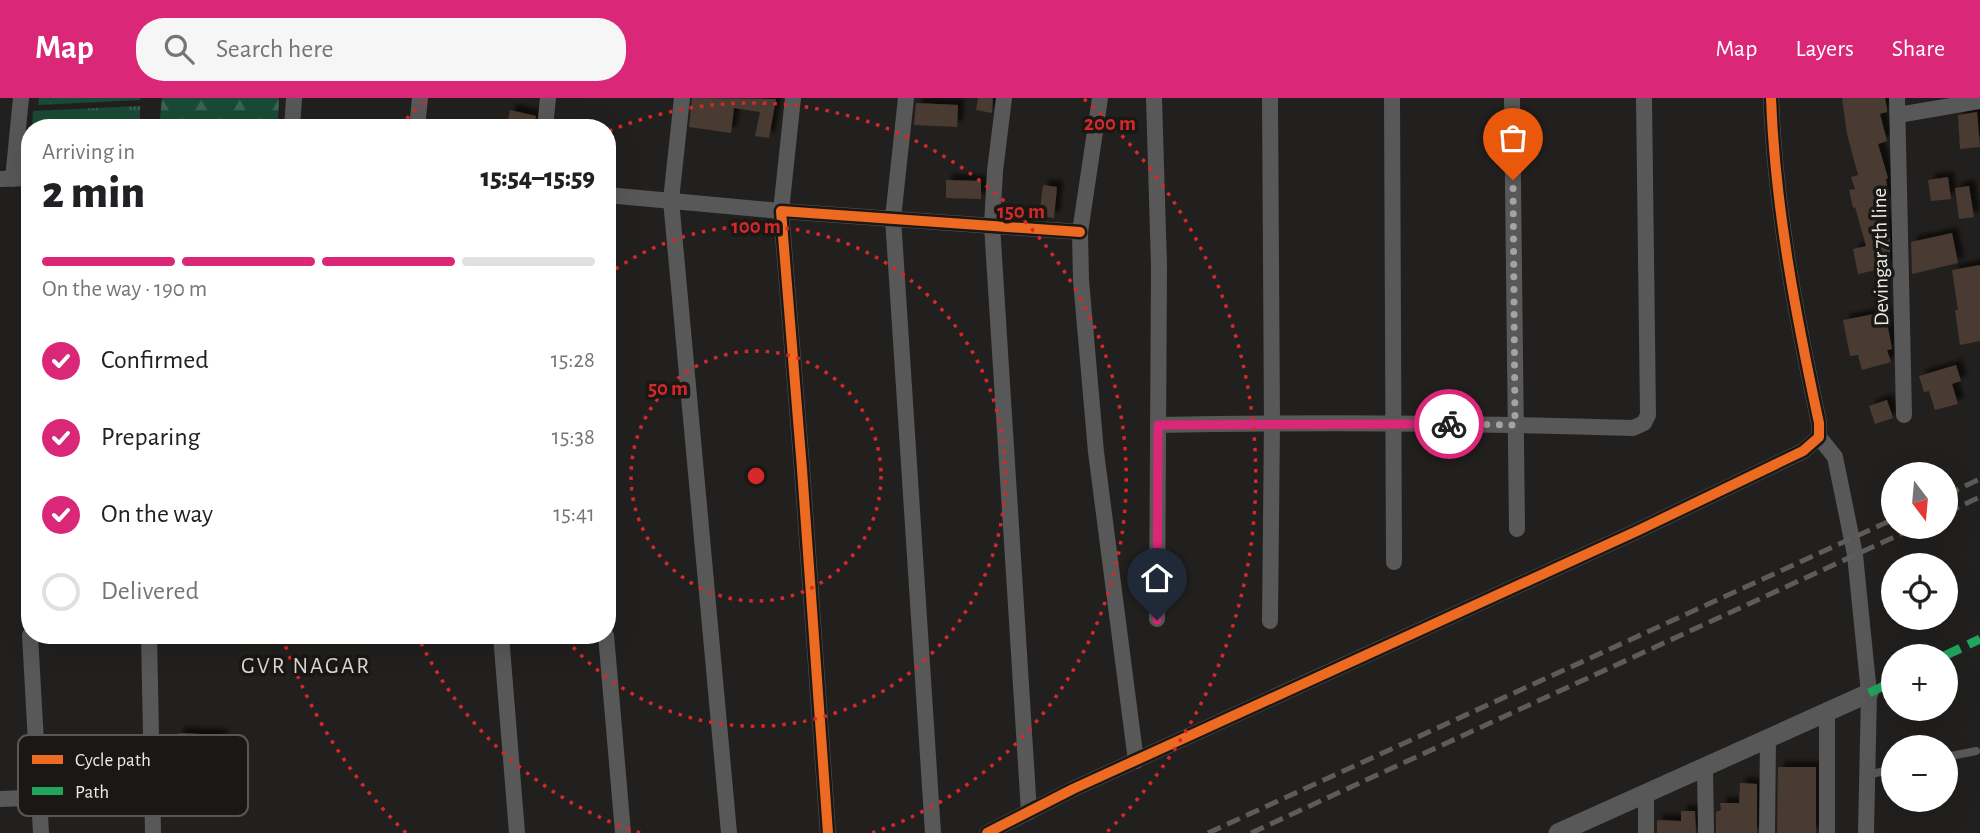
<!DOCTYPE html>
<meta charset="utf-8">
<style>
body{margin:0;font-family:"Alegreya Sans",sans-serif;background:#f6f6f6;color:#202124;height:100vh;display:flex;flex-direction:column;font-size:26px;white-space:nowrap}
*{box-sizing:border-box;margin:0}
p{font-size:23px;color:#757577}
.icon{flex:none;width:38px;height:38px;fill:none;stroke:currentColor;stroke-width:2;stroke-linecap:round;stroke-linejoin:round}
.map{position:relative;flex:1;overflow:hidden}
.drawer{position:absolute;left:21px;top:21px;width:595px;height:525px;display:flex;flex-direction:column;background:#fff;border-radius:28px;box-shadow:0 7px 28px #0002}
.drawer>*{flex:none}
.needle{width:46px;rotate:164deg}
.fabs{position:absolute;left:1881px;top:364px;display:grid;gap:14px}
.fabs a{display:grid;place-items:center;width:77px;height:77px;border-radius:50%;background:#fff;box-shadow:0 7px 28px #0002;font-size:35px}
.pin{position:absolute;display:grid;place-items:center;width:60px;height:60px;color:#fff;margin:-72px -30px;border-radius:50% 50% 50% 0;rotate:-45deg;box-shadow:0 0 7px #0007}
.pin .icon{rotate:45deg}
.courier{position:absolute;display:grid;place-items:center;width:70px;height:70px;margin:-35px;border:5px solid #db2777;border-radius:50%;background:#fff;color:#222;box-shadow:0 2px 9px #0007}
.head em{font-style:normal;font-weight:800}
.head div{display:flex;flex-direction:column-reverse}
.head{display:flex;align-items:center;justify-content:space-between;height:119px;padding:0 21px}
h1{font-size:46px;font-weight:800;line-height:52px}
.bar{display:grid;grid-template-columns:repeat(4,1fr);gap:10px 7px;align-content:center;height:84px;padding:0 21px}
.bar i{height:9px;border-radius:5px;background:#e0e0e0}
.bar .current{background:#db2777}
.bar p{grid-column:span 4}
ol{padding:0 21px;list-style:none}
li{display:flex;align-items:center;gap:21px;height:77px}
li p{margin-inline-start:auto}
li .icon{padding:7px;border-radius:50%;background:#db2777;color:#fff;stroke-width:4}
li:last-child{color:#757577}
li i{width:38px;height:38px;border:4px solid #e0e0e0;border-radius:50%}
header{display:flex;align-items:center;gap:42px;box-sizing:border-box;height:98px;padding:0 35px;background:#db2777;color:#fff}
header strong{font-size:33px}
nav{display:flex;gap:38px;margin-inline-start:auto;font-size:24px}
.search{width:490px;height:63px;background:#f6f6f6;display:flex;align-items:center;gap:18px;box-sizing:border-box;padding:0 24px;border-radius:28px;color:#757577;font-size:26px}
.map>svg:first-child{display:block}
</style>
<header>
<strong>Map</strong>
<div class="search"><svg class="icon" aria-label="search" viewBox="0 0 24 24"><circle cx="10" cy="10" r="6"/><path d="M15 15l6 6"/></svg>Search here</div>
<nav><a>Map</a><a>Layers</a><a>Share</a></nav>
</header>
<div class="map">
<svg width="1980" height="735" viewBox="0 0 1980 735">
<defs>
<pattern id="grass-tufts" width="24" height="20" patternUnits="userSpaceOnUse" patternTransform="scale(1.75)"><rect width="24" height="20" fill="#194a36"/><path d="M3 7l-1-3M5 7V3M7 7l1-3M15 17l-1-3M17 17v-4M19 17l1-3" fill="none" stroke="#3b6453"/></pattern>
<pattern id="forest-firs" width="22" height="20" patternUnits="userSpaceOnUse" patternTransform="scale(1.75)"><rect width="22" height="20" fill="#194a36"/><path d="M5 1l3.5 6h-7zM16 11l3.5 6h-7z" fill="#3b6453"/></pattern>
<filter id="shadow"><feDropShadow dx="6" dy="-6" stdDeviation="2" flood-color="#0009"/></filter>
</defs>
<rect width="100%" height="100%" fill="#22201e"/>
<!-- grass -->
<g fill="url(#grass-tufts)">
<polygon points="39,0 140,0 140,2 38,7"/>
<polygon points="140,8 140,30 32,30 33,13"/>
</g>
<!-- forest -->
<polygon fill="url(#forest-firs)" points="162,0 279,0 278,30 159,30"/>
<!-- building -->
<g fill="#4a3a30" filter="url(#shadow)">
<polygon points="692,0 776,1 769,40 755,38 760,14 734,10 731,35 689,29"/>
<polygon points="978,0 993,0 992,15 976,12"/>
<polygon points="1842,0 1885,0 1887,11 1887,14 1880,16 1887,43 1878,46 1888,80 1886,81 1889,102 1880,104 1890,140 1890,169 1858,176 1853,151 1866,148 1855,109 1853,110 1849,92 1855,91 1851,79 1858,77 1847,36"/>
<polygon points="916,5 958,7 957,29 914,27"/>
<polygon points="510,12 536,18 533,30 506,30"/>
<polygon points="1977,14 1980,49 1960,51 1958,17"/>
<polygon points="1948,79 1951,101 1931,103 1928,82"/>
<polygon points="946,82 981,83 981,101 946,100"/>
<polygon points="1043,87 1057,89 1054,120 1039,118"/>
<polygon points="1969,88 1974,119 1959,121 1955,90"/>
<polygon points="1952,135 1958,165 1912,176 1911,144"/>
<polygon points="1980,167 1980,243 1960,247 1955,212 1958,212 1952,172"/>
<polygon points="1885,214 1892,251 1887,252 1891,264 1862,272 1858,257 1850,258 1843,222"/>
<polygon points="1956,267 1961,283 1952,286 1958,306 1935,312 1929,293 1924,294 1919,278"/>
<polygon points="1887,302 1893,320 1875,326 1869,308"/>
<polygon points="179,635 224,637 208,654 172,654"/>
<polygon points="1778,669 1816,669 1816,735 1777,735"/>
<polygon points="1740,685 1757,686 1757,735 1716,735 1716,714 1721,712 1720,705 1739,705"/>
<polygon points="1681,713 1695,713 1696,735 1657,735 1657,722 1681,723"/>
</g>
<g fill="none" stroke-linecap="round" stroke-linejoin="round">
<!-- service -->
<g stroke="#585859" stroke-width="8">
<polyline points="1946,659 1976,653"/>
<polyline points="1867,677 1894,671"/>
</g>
<!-- minor -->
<g stroke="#585859" stroke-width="16">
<polyline points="682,0 671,102 729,735"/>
<polyline points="906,0 893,120 933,735"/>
<polyline points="1004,0 995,73 992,127 1029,714"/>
<polyline points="1100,0 1080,134 1081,182 1096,354 1136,663"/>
<polyline points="1154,0 1159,168 1157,521"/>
<polyline points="1392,0 1394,464"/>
<polyline points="1512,0 1517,431"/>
<polyline points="1897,0 1904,317"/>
<polyline points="1898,17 1980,3"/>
<polyline points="292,30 294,0"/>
<polyline points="417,30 420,0"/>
<polyline points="545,30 548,0"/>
<polyline points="0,81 30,80"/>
<polyline points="13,81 21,0"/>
<polyline points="607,97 781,113 793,0"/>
<path d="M 1158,327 C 1316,324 1475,325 1633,330 L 1644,325 L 1648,317 L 1644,0"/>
<polyline points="1819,339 1835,359 1855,457 1869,595 1866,735"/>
<polyline points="29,504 30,525"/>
<polyline points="1270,523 1272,325 1270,0"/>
<polyline points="30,537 41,735"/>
<polyline points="149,537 153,735"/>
<polyline points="501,537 517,735"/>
<polyline points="606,537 623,735"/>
<polyline points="1705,669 1706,735"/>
<polyline points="1646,695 1646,735"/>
<polyline points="0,701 110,697 152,693"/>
<polyline points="828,735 802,371 781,113 1080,134"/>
<path d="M 987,735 L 1073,691 L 1637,433 L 1803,353 L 1819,339 L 1819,325 C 1796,218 1775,109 1771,0"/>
<polyline points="1767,735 1768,640"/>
<polyline points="1827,735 1827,613"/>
</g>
<!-- tertiary -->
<polyline stroke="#585859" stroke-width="19" points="1558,735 1869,595"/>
<!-- rail -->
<g stroke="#5d5c5b" stroke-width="5" stroke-dasharray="14 7" stroke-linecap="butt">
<polyline points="1946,397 1980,381"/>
<polyline points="1946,415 1980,399"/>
<polyline points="1208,735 1894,421"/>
<polyline points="1251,735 1916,429"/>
</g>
<!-- quiet -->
<g stroke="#20a55d" stroke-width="9" stroke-dasharray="18 9" stroke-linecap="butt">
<polyline points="1944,558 1980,541"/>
<polyline points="1869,595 1894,583"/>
</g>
<!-- cycleway casing -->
<g stroke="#1a1814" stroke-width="15">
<g id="cycleway">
<polyline points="828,735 802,371 781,113 1080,134"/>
<path d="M 987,735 L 1073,691 L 1637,433 L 1803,353 L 1819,339 L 1819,325 C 1796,218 1775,109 1771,0"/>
</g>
</g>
<!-- cycleway -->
<use href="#cycleway" stroke="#ed6a23" stroke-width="10"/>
</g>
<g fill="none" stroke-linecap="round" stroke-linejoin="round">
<!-- done -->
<polyline stroke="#a5a3a1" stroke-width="7" stroke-dasharray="0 12.6" points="1449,326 1515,327 1513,82"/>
<!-- route -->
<polyline stroke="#db2777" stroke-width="9" points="1157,522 1158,327 1449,326"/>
</g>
<!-- distance rings -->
<g fill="none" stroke="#d62828" stroke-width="3.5" stroke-dasharray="3.5 7">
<circle cx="756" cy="378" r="125"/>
<path d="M607 177A250 250 0 1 1 564 539"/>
<path d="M640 735A375 375 0 0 1 418 539M609 33A375 375 0 1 1 872 735"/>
<path d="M406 735A500 500 0 0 1 283 541M399 28A500 500 0 0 1 428 1M1084 1A500 500 0 0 1 1106 735"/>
</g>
<g text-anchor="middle" stroke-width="7" stroke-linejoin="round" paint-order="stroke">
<!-- street labels -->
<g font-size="21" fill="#ebeae7" stroke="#1a1814">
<text transform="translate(1880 159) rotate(-91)" y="7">Devingar 7th line</text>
</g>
<!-- neighbourhood labels -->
<g font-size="23" letter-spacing="2" fill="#dad8d2" stroke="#1a1814">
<text x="306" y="575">GVR NAGAR</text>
</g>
</g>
<!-- legend -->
<rect x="18" y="637" width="230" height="81" rx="10" fill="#1a1814" stroke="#595753" stroke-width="2"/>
<rect x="32" y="657" width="31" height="9" fill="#ed6a23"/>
<rect x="32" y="689" width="31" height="8" fill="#20a55d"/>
<g font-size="19" fill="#ebeae7">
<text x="75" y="668">Cycle path</text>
<text x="75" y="700">Path</text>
</g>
<circle cx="756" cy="378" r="10" fill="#d62828" stroke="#1a1814" stroke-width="3.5"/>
<g font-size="21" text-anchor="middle" font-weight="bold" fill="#d62828" stroke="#1a1814" stroke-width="7" stroke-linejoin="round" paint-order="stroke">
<text x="1110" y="32">200 m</text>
<text x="1021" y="120">150 m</text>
<text x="756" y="135">100 m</text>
<text x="668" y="297">50 m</text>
</g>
</svg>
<div class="fabs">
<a><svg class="needle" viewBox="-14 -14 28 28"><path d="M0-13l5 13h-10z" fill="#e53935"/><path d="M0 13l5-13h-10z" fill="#757577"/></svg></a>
<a><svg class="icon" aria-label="locate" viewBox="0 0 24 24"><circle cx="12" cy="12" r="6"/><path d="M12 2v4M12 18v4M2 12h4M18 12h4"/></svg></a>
<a>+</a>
<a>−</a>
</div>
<div class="pin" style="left:1513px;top:82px;background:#ea580c"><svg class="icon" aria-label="bag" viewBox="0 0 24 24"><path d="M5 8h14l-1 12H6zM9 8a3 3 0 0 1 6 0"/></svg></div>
<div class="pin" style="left:1157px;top:522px;background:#1f2937"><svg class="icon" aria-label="home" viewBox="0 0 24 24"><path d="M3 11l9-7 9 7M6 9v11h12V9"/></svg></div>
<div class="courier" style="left:1449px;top:326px"><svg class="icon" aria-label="bike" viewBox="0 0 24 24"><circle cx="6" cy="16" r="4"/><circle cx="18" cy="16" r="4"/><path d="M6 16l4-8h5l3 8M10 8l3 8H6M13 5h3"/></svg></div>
<section class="drawer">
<div class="head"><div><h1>2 min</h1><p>Arriving in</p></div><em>15:54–15:59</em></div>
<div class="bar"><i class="current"></i><i class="current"></i><i class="current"></i><i></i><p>On the way · 190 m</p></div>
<ol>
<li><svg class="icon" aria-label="check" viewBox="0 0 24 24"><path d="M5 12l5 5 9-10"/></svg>Confirmed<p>15:28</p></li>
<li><svg class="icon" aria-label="check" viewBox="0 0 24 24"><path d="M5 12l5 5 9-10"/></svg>Preparing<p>15:38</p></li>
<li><svg class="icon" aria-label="check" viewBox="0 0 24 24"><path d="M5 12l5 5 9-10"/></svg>On the way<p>15:41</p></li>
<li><i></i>Delivered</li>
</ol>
</section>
</div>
